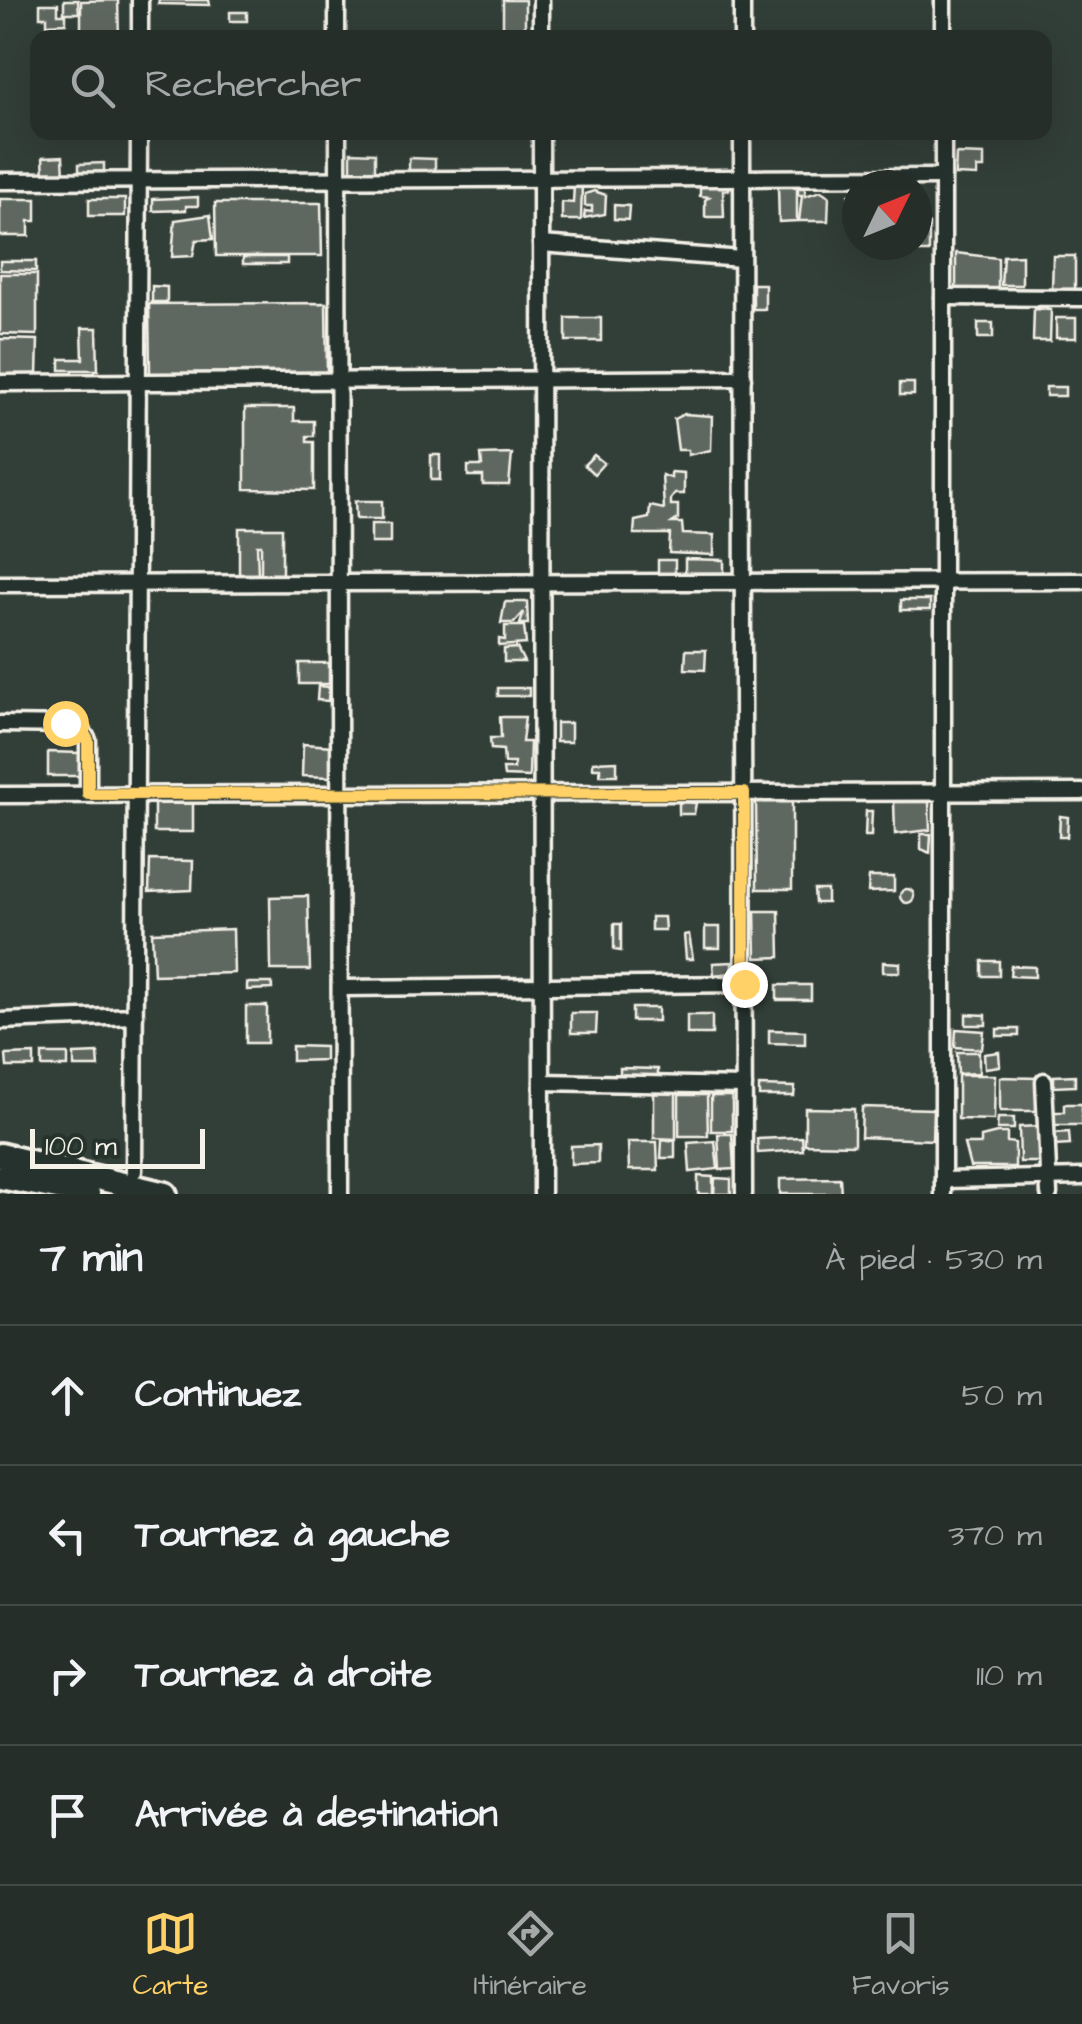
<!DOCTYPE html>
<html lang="fr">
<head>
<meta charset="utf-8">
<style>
	body { margin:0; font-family:"Architects Daughter",sans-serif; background:#2e3632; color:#f1f3f6 }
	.compass { position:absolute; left:842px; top:170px; width:90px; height:90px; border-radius:50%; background:#262e2a; box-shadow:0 10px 40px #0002; rotate:47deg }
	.scale { position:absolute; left:30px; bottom:25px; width:175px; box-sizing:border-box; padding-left:10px; border:5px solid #f4f1e8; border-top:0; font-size:28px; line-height:35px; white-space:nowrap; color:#f4f1e8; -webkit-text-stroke:8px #26332d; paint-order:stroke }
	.stop { position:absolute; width:30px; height:30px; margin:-22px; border:8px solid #ffd166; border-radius:50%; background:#fff }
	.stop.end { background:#ffd166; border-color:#fff; box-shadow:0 2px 10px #0008 }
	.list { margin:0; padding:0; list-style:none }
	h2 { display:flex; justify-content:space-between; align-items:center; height:130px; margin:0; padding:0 40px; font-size:42px }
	h2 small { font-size:32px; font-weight:400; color:#a4a8a8 }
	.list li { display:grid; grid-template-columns:65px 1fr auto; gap:30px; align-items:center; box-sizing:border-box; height:140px; padding:0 40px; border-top:2px solid #424a47 }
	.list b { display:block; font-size:38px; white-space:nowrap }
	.list em { font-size:32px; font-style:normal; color:#a4a8a8 }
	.icon { flex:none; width:55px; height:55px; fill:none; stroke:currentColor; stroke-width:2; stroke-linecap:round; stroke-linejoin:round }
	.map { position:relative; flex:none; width:1082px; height:1194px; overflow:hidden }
	.search { position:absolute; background:#262e2a; box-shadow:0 10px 40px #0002; left:30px; right:30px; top:30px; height:110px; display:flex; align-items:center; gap:25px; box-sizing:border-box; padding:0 35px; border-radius:20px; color:#a4a8a8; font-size:38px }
	.sheet { height:690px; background:#262e2a }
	nav { display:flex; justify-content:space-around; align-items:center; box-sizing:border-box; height:140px; border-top:2px solid #424a47; background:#262e2a; font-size:28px; color:#a4a8a8 }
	nav a { display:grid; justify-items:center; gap:5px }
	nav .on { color:#ffd166 }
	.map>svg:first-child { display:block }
</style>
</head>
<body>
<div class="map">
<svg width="1082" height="1194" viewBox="0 0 1082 1194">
	<rect width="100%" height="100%" fill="#323e38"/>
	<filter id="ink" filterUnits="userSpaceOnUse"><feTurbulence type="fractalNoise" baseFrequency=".01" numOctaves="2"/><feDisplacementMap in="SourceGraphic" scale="20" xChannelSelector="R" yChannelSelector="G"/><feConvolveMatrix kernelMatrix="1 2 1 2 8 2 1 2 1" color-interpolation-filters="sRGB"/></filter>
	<g filter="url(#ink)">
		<g fill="#5f6861" stroke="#f4f1e8" stroke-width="2.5">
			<path d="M64 0H78L79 13H64Z"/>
			<path d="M118 0 119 38H81V1Z"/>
			<path d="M159 0H209L210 5 158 4Z"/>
			<rect x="503" y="0" width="22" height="38"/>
			<path d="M40 4H58V14H66V23L47 24V17H40Z"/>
			<rect x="230" y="12" width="17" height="9"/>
			<path d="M351 152 375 153V171L351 170Z"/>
			<path d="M956 154 984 155V168H977V176L955 175Z"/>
			<path d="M63 156 64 176 44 177 43 157Z"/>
			<path d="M409 158 435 159V171H409Z"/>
			<path d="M104 163V177L79 178V164Z"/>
			<path d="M700 183H729V190H723L724 217H705V200L709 197 700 196Z"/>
			<path d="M574 185H582L581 220H562V202L573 203Z"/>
			<path d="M778 187H797V221L779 222Z"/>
			<path d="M798 188H805V196L821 191 829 196 828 221H799L802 195H798Z"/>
			<path d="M594 191 606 195 605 214 584 218 585 211 592 212V206H585V194Z"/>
			<rect x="849" y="195" width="8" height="24"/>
			<path d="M198 197V206H186V210L153 211V199Z"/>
			<path d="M0 199H36V221H29V236H0Z"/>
			<rect x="89" y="199" width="36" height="17"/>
			<path d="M215 203H321L322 256H216Z"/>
			<path d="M614 205 629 206 628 220 614 219Z"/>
			<path d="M210 215 213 239 196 240 193 256 172 257 175 220Z"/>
			<rect x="919" y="224" width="10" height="28"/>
			<path d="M956 253 998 258V292L956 291Z"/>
			<path d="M1022 255V285H1001L1003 256Z"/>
			<path d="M1053 256H1075V290H1052Z"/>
			<rect x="243" y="257" width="44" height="7"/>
			<path d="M0 261H36V271L0 270Z"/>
			<path d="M0 274H37V335L0 334Z"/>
			<rect x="753" y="284" width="12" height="25"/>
			<path d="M152 286 167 287V302H152Z"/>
			<path d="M326 303 327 373 150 374 149 304Z"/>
			<path d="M1034 309 1051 310 1050 341H1033Z"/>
			<rect x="566" y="318" width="35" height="23"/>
			<rect x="1056" y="318" width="20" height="20"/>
			<rect x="978" y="323" width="15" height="15"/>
			<path d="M82 328H97L98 370H60V359H83Z"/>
			<path d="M0 339 38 340 37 376 0 375Z"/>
			<rect x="900" y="383" width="14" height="12"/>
			<rect x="1046" y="387" width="19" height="9"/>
			<path d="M245 408H294V421H314V436H307V442H314V490L245 489Z"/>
			<path d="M684 414 712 416 711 450 688 455V450H678L674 419Z"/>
			<path d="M512 454 509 485H483V476H468V466H482L481 455Z"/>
			<rect x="431" y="455" width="9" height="25"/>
			<path d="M594 455 604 463 594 474 584 465Z"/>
			<path d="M671 472 684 473V494H675L671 499V505H678V519L672 523H682L683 534 714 535V555L669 553 670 534H634L635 521 649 518 650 506 664 509 662 475 671 478Z"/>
			<path d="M355 501H382V519H356Z"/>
			<rect x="371" y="524" width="19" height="19"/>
			<path d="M239 528H282V574H261V545H257L258 574H239Z"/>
			<path d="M685 559 724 560V573H685Z"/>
			<path d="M658 560H675V574L658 573Z"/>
			<rect x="901" y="600" width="29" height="10"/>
			<path d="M505 602H527L528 624H520L524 612 514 623H501Z"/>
			<path d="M505 626H524L526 644 499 646V639L505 640Z"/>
			<path d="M517 648 524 662H504V649Z"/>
			<path d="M686 650H706L705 670 685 669Z"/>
			<rect x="299" y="663" width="30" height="21"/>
			<path d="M318 686 329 687 328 701 317 700Z"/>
			<rect x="498" y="688" width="31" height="8"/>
			<path d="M500 717H525L522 742H530L529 777 504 776 503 769H514V763H504L503 750 491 749 490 738H501Z"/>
			<rect x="556" y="723" width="15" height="19"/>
			<path d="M303 744 333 746 331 777 302 776Z"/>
			<path d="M48 752 80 753 79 776H48Z"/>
			<path d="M617 761V775H600V768H593V762Z"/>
			<rect x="154" y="800" width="39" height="32"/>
			<path d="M679 802 696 803 694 814H679Z"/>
			<path d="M756 802H792V889H757Z"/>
			<path d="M894 802H929L930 830 895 834Z"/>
			<path d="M866 811H872L871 836H865Z"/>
			<path d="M1060 816 1068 817 1067 837H1059Z"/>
			<path d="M921 834H931L930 853 921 849Z"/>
			<path d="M150 860 193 861 192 890 149 892Z"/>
			<path d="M869 877H894V891L868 892Z"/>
			<circle cx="907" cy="896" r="7"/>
			<path d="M814 890H827V903H815Z"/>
			<path d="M308 896 310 970H271L270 897Z"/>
			<path d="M755 911H779L780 957 756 958Z"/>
			<path d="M651 917H664L665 930H651Z"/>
			<path d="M614 924H621V951L614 950Z"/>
			<rect x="705" y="927" width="15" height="21"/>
			<path d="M233 929 234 973 154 975 152 932Z"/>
			<path d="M689 934 693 959H686L684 935Z"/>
			<rect x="982" y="961" width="17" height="15"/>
			<path d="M732 962V973L714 975 713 963Z"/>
			<path d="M883 962 900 963V972H883Z"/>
			<path d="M1011 966 1035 967V977L1010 976Z"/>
			<path d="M247 983H272V989L247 990Z"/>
			<rect x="777" y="985" width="34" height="15"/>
			<rect x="246" y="1006" width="21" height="37"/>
			<rect x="632" y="1008" width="26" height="13"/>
			<path d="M571 1013H597L596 1033H571Z"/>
			<path d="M966 1014 986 1015V1025H966Z"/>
			<rect x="687" y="1015" width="25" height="19"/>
			<path d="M956 1029 984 1031 982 1049 955 1047Z"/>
			<rect x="997" y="1029" width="22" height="7"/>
			<path d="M769 1030 805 1031V1044L769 1043Z"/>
			<path d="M292 1046 325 1047V1060L292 1061Z"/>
			<path d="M957 1052H979V1073L958 1074Z"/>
			<path d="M999 1052 1000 1066 985 1068 984 1054Z"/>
			<path d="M98 1053 99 1067H74V1054Z"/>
			<path d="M34 1054V1067H7L6 1055Z"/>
			<rect x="42" y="1054" width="26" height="13"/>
			<path d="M620 1068 658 1069V1080L620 1079Z"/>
			<path d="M958 1075H995L994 1120 958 1119Z"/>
			<path d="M1075 1075V1086L1054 1087V1076Z"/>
			<path d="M1000 1077 1038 1078 1037 1111H1000Z"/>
			<path d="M759 1086 795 1087 794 1096H759Z"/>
			<path d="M654 1093H676V1139L654 1138Z"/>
			<path d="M679 1095H707L708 1136H679Z"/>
			<rect x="711" y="1096" width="21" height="35"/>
			<path d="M1064 1104H1082V1125H1054V1112H1064Z"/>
			<path d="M862 1107 933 1109 932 1140 861 1137Z"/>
			<path d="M805 1108 854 1109V1145L805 1144Z"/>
			<path d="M998 1118H1014V1129H997Z"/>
			<path d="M1039 1126V1162H1020L1019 1127Z"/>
			<path d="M1069 1132 1070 1145 1054 1146V1133Z"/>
			<path d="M997 1133H1007V1142L1015 1143V1167H970L964 1144H981V1137Z"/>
			<path d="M718 1134H732L734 1169 720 1170Z"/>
			<path d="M802 1137 803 1150 758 1153 757 1139Z"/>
			<path d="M662 1140 675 1141V1158H661Z"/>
			<path d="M715 1141 718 1169 690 1172 688 1143Z"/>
			<path d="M628 1142H657L658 1170H629Z"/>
			<path d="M598 1145V1163L571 1164V1146Z"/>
			<path d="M698 1176 713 1177V1194H698Z"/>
			<path d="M715 1178 731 1179V1194H714Z"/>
			<path d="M840 1178 841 1194H780V1179Z"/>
		</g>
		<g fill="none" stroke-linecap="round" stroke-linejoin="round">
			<g stroke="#f4f1e8" stroke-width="21">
				<g id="minor">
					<path d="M337 0V38"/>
					<path d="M541 0V38"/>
					<path d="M742 0V38"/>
					<path d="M140 38V0"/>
					<path d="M943 38V0"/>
					<path d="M338 132 340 1194"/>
					<path d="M541 132 542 1194"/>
					<path d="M742 132 744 1194"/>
					<path d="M0 181 943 177"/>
					<path d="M541 244 742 259"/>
					<path d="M943 297 1082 298"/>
					<path d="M0 383 743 378"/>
					<path d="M0 584 1082 581"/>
					<path d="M0 724 79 725 88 740V794"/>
					<path d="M0 795 1082 792"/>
					<path d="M340 988 744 984"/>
					<path d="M0 1021 135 1016"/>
					<path d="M1044 1081 1049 1194"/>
					<path d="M542 1082 744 1086"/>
					<path d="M134 1171 139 132"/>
					<path d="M943 1180 1082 1177"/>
					<path d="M943 1194V132"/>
				</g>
			</g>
			<g stroke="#f4f1e8" stroke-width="30">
				<g id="trunk">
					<path d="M0 1155 165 1194"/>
					<path d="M0 1177 88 1194"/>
				</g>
			</g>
			<use href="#minor" stroke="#26332d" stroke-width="14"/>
			<use href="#trunk" stroke="#26332d" stroke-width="22"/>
		</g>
	</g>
	<g fill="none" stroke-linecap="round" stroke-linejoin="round" filter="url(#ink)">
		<path stroke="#ffd166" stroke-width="12" d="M65 723 79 725 88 740V794L744 793V984"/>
	</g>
</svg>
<svg class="compass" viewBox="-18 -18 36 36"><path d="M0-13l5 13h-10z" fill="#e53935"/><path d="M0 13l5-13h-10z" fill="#a4a8a8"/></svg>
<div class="scale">100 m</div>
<div class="stop" style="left:65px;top:723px"></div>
<div class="stop end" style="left:744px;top:984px"></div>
<div class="search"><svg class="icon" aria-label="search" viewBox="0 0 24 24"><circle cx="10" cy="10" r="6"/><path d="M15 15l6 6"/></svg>Rechercher</div>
</div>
<section class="sheet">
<h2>7 min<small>À pied · 530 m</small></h2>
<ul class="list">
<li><svg class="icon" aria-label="ahead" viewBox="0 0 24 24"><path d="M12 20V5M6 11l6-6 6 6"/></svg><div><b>Continuez</b></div><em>50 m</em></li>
<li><svg class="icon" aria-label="left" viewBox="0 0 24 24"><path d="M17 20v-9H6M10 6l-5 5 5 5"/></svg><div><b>Tournez à gauche</b></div><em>370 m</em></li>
<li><svg class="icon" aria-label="right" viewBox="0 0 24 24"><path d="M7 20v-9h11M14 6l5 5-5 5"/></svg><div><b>Tournez à droite</b></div><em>110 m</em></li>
<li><svg class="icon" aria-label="arrive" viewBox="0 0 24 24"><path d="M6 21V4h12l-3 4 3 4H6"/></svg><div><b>Arrivée à destination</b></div></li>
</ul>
</section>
<nav>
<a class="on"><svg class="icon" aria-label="map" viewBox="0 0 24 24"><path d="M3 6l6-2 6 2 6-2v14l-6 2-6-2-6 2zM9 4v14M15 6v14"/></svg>Carte</a>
<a><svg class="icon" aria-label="directions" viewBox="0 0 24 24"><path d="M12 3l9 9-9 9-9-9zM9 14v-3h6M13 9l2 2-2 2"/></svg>Itinéraire</a>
<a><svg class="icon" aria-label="saved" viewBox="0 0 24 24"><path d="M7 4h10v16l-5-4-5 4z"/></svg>Favoris</a>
</nav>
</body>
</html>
